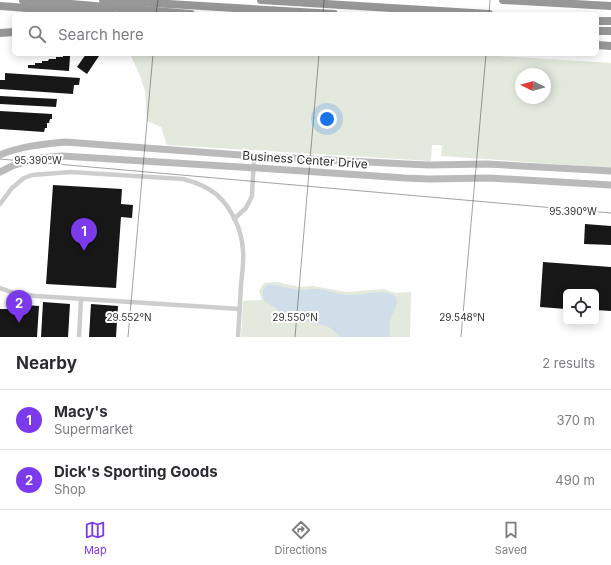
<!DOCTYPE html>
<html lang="en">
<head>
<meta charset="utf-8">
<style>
	body { margin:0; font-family:Inter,sans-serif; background:#f2f2f3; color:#2b2b33 }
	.controls { position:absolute; right:12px; bottom:12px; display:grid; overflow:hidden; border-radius:6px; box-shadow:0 2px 10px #0003 }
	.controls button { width:36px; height:36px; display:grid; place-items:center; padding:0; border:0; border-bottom:1px solid #e1e1e2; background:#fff; color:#2b2b33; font:20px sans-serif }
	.compass { position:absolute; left:515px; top:68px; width:36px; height:36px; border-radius:50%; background:#fff; box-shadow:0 2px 10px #0003; rotate:275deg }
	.you { position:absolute; left:327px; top:119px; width:14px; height:14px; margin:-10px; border:3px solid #fff; border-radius:50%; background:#1a73e8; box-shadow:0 0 0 6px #1a73e833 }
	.badge { display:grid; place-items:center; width:26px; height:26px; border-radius:50%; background:#7c3aed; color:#fff; font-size:13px; font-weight:700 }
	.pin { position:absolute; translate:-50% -33px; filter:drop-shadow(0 1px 2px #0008) }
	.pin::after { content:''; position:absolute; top:21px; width:14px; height:12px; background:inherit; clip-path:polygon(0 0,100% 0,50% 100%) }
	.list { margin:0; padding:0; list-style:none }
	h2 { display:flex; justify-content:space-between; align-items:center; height:52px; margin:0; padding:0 16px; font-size:17px }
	h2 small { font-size:13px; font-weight:400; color:#7c7c81 }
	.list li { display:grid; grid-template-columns:26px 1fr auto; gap:12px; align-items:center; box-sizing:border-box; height:60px; padding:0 16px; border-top:1px solid #e1e1e2 }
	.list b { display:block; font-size:15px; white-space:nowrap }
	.list p { margin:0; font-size:13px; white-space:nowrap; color:#7c7c81 }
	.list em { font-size:13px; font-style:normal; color:#7c7c81 }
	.icon { flex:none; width:22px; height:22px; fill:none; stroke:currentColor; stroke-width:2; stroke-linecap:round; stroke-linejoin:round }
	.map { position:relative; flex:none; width:611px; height:337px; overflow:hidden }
	.search { position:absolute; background:#fff; box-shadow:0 2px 10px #0003; left:12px; right:12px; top:12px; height:44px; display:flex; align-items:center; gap:10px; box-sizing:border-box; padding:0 14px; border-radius:6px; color:#7c7c81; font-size:15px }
	.sheet { height:172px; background:#fff }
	nav { display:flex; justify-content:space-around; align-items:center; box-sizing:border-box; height:56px; border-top:1px solid #e1e1e2; background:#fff; font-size:11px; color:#7c7c81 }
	nav a { display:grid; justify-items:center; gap:2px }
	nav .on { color:#7c3aed }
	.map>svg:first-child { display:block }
</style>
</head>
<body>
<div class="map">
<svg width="611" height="337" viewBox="0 0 611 337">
	<rect width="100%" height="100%" fill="#fff"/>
	<g fill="#e3e9dd" fill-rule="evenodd">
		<path d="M130 54H466L611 63V168L441 156 442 145H432L431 161 167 145 161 127 147 121 145 91 140 76ZM521 74H545V98H521Z"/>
		<path d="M277 282 300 287 312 286 347 292 384 289 395 293 411 292 410 337H241L243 301 262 300 259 291 264 283Z"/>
	</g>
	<path fill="#cfdee9" d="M268 285C279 284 288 289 298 290 304 291 311 288 317 289 329 290 340 296 353 295 364 295 385 288 395 296 401 302 391 315 390 322 389 327 390 332 390 337H340C330 321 310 325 295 318 285 314 274 308 265 301 262 295 261 289 268 285Z"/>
	<g fill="#171717">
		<path d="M86 54H95L99 56 87 74 77 67Z"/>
		<path d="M63 55 70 56 69 71 28 68V65H35V63H42V61H48L49 59H56V57H63Z"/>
		<path d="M5 73 80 78 79 85H74L73 94 0 89V80H5Z"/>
		<path d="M0 96 57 99 56 107 0 104Z"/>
		<path d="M0 111 52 114V119H50L49 123H47V128H45L44 132 0 129Z"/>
		<path d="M53 185 122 189 121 204 133 205 132 218 121 217 116 288 46 284Z"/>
		<path d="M585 224 611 226V245L584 244Z"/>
		<path d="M543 262 611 267V311L596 310V292H566V309L540 307Z"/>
		<path d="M43 302 70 304 68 337H41Z"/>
		<path d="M10 304 39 306 37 337H0V309H10Z"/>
		<path d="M91 304 118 306 116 337H89Z"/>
	</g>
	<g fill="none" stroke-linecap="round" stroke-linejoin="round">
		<g stroke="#cdcdcd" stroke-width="4.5">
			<path d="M0 204 12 188 24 178 32 175 71 172 183 179C195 182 206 186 216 194 232 208 242 230 243 251 244 262 242 274 241 285 240 302 239 320 238 337"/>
			<path d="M234 219 246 208 252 196 254 156"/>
			<path d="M0 288 17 294 36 296 240 309"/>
			<path d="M79 337 81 299"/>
		</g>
		<g stroke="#bababa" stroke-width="7">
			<path d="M0 155C20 146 44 144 65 142L254 156 406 164 430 165 487 164 611 171"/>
			<path d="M0 172 12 166 39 158 62 156 273 169 405 178 429 179 489 178 611 185"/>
		</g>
		<g stroke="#979797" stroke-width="8">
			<path d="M23 0 191 14"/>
			<path d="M103 0 334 14"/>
			<path d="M261 0 489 14"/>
			<path d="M503 0 611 6"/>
			<path d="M0 6 111 14"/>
			<path d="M597 21H611"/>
			<path d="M597 31H611"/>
			<path d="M0 33 14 32"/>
			<path d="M597 45 611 46"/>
		</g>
	</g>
	<path fill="none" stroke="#303030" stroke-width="1" stroke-opacity="0.45" d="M156 14 158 0M323 14 324 0M489 14 490 0M0 159 611 213M128 337 153 54M295 337 319 54M461 337 486 54"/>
	<g text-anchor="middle" stroke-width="4" stroke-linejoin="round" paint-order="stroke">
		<g font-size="12" fill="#303030" stroke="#fff">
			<text transform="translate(305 160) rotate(4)" y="4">Business Center Drive</text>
		</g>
	</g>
	<g font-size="10" text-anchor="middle" fill="#303030" stroke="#fff" stroke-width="4" stroke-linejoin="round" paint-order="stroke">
		<text x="38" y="164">95.390°W</text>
		<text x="573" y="215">95.390°W</text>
		<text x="129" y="321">29.552°N</text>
		<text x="295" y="321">29.550°N</text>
		<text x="462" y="321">29.548°N</text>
	</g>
</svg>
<div class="controls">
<button><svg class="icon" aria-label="locate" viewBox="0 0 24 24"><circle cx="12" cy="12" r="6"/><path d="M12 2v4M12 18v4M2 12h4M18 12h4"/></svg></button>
</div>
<svg class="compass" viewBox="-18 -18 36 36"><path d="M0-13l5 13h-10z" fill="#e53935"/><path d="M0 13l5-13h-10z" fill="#7c7c81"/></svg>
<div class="you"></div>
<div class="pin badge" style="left:84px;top:251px">1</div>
<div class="pin badge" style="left:19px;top:323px">2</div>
<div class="search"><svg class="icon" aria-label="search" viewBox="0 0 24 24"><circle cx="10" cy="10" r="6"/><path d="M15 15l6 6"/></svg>Search here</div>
</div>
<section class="sheet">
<h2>Nearby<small>2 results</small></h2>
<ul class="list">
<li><span class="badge">1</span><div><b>Macy's</b><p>Supermarket</p></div><em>370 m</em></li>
<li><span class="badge">2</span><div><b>Dick's Sporting Goods</b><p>Shop</p></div><em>490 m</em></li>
</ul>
</section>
<nav>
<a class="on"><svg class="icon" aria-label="map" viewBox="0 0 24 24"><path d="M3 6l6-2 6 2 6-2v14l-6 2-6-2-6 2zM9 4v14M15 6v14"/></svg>Map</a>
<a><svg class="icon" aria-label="directions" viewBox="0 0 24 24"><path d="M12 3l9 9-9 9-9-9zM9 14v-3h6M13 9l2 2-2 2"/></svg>Directions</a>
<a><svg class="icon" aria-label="saved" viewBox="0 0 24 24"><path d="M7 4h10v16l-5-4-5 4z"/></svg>Saved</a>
</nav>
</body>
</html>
